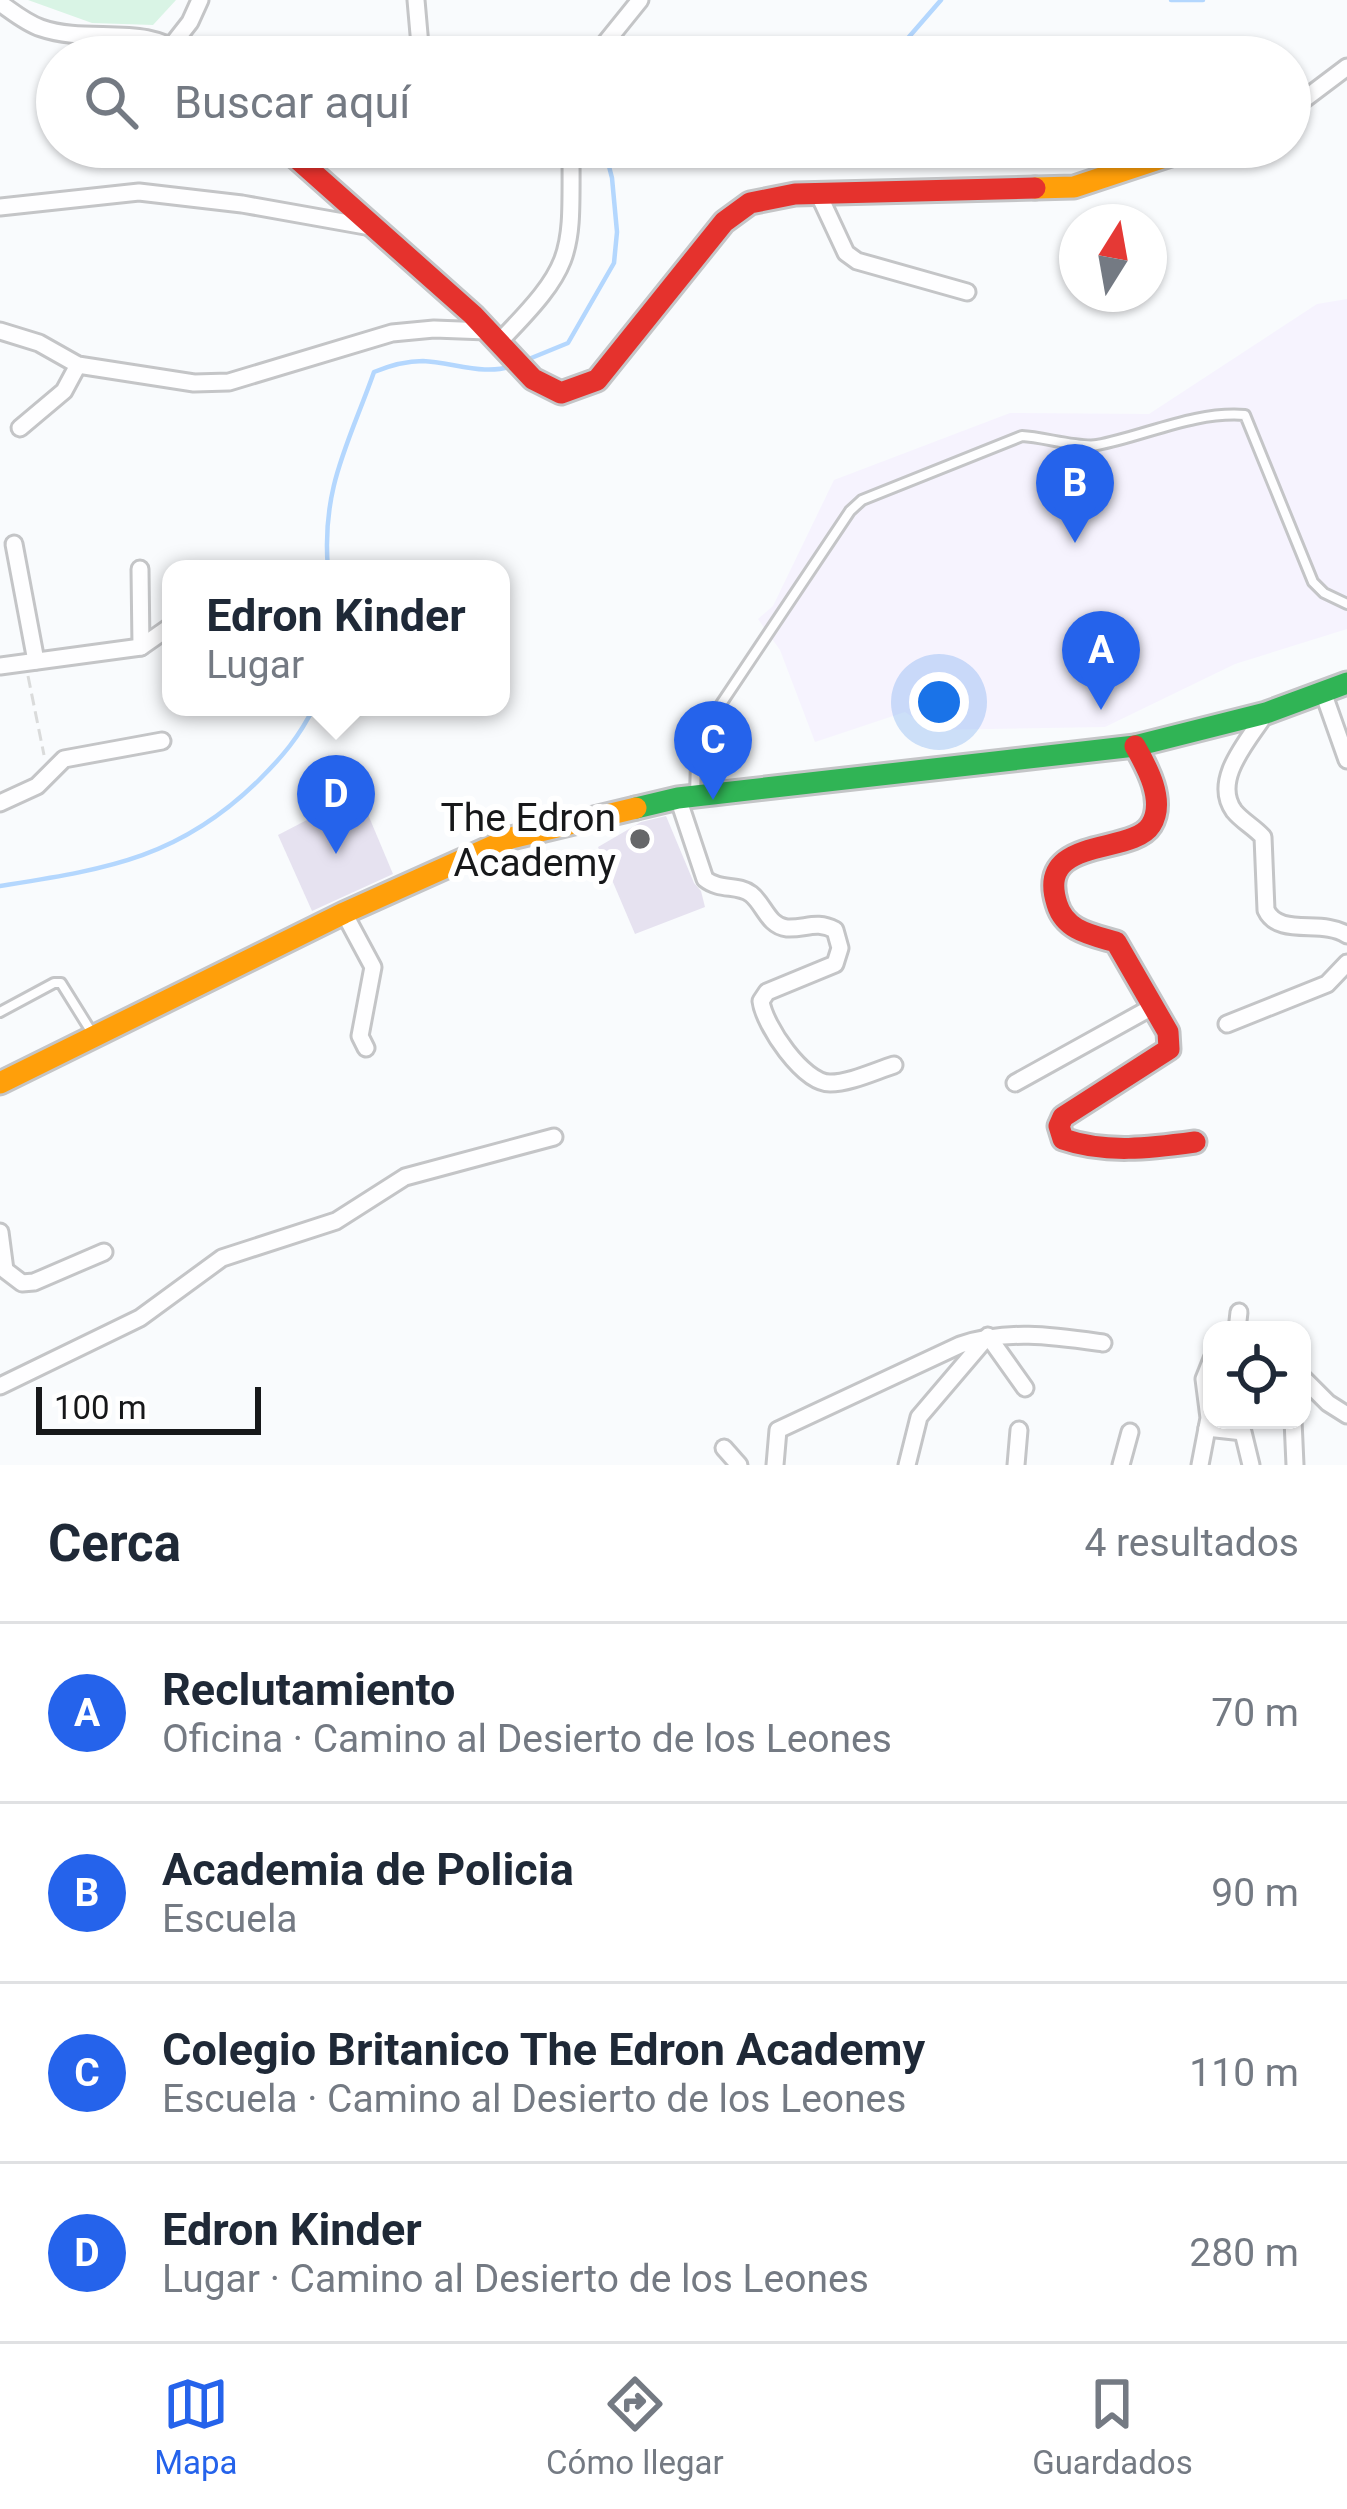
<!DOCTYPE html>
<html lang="es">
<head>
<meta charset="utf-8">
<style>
	body { margin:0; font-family:Roboto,sans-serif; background:#f6f6f7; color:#1f2937 }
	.controls { position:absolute; right:36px; bottom:36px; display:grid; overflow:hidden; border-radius:24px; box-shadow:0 3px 9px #0004 }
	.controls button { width:108px; height:108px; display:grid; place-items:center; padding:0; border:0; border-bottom:3px solid #e0e1e3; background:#fff; color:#1f2937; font:60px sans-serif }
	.compass { position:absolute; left:1059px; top:204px; width:108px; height:108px; border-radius:50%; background:#fff; box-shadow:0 3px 9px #0004; rotate:11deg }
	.scale { position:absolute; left:36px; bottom:30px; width:225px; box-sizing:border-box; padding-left:12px; border:6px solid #17181a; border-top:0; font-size:33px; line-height:42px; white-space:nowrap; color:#17181a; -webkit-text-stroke:9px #fff; paint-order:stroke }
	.you { position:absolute; left:939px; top:702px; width:42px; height:42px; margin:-30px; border:9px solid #fff; border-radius:50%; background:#1a73e8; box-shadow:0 0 0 18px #1a73e833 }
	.badge { display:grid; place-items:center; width:78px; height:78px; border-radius:50%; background:#2563eb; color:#fff; font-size:39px; font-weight:700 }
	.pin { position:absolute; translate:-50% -99px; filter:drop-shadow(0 3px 6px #0008) }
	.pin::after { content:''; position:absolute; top:63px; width:42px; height:36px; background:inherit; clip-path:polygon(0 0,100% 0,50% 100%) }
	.popup { position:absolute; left:162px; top:560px; width:348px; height:156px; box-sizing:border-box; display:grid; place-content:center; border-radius:24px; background:#fff; filter:drop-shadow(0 3px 9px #0005); font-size:39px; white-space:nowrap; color:#747a83 }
	.popup b { font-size:45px; color:#1f2937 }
	.popup::after { content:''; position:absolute; left:50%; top:100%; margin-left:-24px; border:24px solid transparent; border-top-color:#fff }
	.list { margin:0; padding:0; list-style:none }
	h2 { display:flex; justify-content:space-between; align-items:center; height:156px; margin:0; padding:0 48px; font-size:51px }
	h2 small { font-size:39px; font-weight:400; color:#747a83 }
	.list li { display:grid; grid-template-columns:78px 1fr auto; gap:36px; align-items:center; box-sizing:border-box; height:180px; padding:0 48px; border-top:3px solid #e0e1e3 }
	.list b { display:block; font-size:45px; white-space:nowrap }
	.list p { margin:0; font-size:39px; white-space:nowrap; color:#747a83 }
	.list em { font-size:39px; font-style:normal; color:#747a83 }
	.icon { flex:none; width:66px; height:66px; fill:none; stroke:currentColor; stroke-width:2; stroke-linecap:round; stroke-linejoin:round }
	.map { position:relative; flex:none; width:1347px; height:1465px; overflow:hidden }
	.search { position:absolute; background:#fff; box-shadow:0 3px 9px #0004; left:36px; right:36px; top:36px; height:132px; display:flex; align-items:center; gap:30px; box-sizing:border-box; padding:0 42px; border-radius:66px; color:#747a83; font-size:45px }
	.sheet { height:876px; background:#fff }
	nav { display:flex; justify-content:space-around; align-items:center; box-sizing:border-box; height:168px; border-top:3px solid #e0e1e3; background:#fff; font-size:33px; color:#747a83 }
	nav a { display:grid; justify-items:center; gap:6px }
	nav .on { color:#2563eb }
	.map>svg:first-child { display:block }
</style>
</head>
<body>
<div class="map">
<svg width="1347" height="1465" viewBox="0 0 1347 1465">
	<rect width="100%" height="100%" fill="#f9fbfd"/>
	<path fill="#f6f3fe" d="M1347 299V629L1235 664 1105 727 931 730 905 712 815 742 780 650 758 619 773 606 834 480 1010 413 1149 414 1317 304Z"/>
	<path fill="#d9f4e5" d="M28 0H176L153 25 92 23Z"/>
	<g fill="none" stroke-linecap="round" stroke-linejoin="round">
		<g stroke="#b4d7fe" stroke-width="4.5">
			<path d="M1171 0H1203"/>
			<path d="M883 57 895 53 941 0"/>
			<path d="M524 361 568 343 614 263 617 232 612 178 604 147"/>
			<path d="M328 569C321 488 349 443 374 372 391 365 405 361 423 361 452 362 487 377 513 365"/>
			<path d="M0 886C106 869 179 859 259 780 283 756 299 737 314 707"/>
		</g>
	</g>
	<g fill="#e6e2f0">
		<path d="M359 793 393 874 312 911 278 835Z"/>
		<path d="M666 816 694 883 701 891 705 907 635 934 598 847 641 822Z"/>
	</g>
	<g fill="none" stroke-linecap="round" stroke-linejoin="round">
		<g stroke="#c4c5c7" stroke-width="14">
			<g id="lane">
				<path d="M695 795 696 762 707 725 850 511 862 500 1022 436C1043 437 1079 448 1097 445 1145 436 1194 411 1245 415L1313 582 1324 593 1347 604"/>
				<path d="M0 1012 54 983H61L94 1036"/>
			</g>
		</g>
		<g stroke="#c4c5c7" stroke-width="21">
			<g id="street">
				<path d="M416 0 421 57"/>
				<path d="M0 3C13 12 26 23 41 28 90 45 144 22 188 57"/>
				<path d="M172 45 190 22 200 0"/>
				<path d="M594 57 640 0"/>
				<path d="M1290 110 1347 67"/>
				<path d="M818 193 846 253 857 261 967 292"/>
				<path d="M0 207 139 192 242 204 371 227"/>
				<path d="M0 331 39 343 78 365 194 383 229 382 392 333 434 329 487 331"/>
				<path d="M500 341C577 262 571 255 571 147"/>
				<path d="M20 428 64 391 78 365"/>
				<path d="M14 544 36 661"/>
				<path d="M140 569 141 647"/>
				<path d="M0 666 141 647 171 626"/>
				<path d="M1323 692 1347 760"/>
				<path d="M1266 713C1250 739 1211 779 1234 811 1242 821 1254 827 1263 837L1266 910C1279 938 1323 918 1347 935"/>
				<path d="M678 798 705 879C720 891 738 884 751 894 764 904 768 926 787 928 806 929 816 920 835 930L840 948 835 964 767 992 761 1001C764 1025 803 1083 830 1083 850 1083 875 1071 894 1065"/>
				<path d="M0 803 37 786 64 759 162 741"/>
				<path d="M344 913 373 967 360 1036 366 1048"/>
				<path d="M1227 1024 1327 984 1347 963"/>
				<path d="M1015 1083 1154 1006"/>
				<path d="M0 1232 5 1270 22 1283 34 1282 104 1252"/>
				<path d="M1237 1330 1239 1312"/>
				<path d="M1302 1377 1328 1403 1347 1415"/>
				<path d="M0 1386 140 1318 222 1258 336 1221 405 1177 554 1137"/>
				<path d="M1293 1420 1295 1465"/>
				<path d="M1207 1428 1243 1432 1251 1465"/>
				<path d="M724 1448 739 1465"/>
				<path d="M775 1465 778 1430 960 1345C1008 1329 1053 1336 1103 1343"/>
				<path d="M907 1465 919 1417 988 1336 1025 1388"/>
				<path d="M1016 1465 1019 1430"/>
				<path d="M1121 1465 1130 1432"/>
				<path d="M1200 1465 1209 1418 1204 1379 1212 1359"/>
			</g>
		</g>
		<g stroke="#c4c5c7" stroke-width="27">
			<path id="fast" d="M636 808 678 798 1135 746 1266 713 1347 683"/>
		</g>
		<g stroke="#c4c5c7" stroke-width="27">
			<g id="slow">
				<path d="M1035 188 1074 187 1195 147"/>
				<path d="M0 1083 344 913 511 838 636 808"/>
			</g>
		</g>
		<g stroke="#c4c5c7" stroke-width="27">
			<g id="jam">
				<path d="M284 147 473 315 533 379 561 393 597 380 724 222 750 203 795 194 1035 188"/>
				<path d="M1135 746C1147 767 1166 801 1151 825 1132 856 1035 835 1057 904 1065 931 1092 935 1116 942L1168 1032 1169 1049 1063 1117 1059 1126 1063 1139C1106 1154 1151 1148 1195 1142"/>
			</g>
		</g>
		<path stroke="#dadbdb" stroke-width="3" stroke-dasharray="12 6" stroke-linecap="butt" d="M28 676 44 755"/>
		<use href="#lane" stroke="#fefeff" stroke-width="8"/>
		<use href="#street" stroke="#fefeff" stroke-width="15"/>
		<use href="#fast" stroke="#30b455" stroke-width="21"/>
		<use href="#slow" stroke="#ff9f0a" stroke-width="21"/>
		<use href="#jam" stroke="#e5322d" stroke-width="21"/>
	</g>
	<circle fill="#666769" stroke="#fff" stroke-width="4.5" cx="640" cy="839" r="12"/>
	<g text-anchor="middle" stroke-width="12" stroke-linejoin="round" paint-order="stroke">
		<g font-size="39" fill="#17181a" stroke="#fff" text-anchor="end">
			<text x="616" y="831">The Edron<tspan x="616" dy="45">Academy</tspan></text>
		</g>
	</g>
</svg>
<div class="controls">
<button><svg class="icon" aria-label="locate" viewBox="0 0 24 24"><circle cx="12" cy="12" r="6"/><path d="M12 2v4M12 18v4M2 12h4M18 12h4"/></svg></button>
</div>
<svg class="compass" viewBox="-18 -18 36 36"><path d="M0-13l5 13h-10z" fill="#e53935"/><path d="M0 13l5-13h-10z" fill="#747a83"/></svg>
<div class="scale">100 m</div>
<div class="you"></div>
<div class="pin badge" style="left:1101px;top:710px">A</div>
<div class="pin badge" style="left:1075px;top:543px">B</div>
<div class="pin badge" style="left:713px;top:800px">C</div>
<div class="pin badge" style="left:336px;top:854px">D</div>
<div class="popup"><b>Edron Kinder</b>Lugar</div>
<div class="search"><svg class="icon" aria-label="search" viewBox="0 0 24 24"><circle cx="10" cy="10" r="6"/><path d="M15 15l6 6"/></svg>Buscar aquí</div>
</div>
<section class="sheet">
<h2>Cerca<small>4 resultados</small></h2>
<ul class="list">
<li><span class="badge">A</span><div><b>Reclutamiento</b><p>Oficina · Camino al Desierto de los Leones</p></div><em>70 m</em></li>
<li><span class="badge">B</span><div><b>Academia de Policia</b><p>Escuela</p></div><em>90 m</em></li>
<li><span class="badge">C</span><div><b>Colegio Britanico The Edron Academy</b><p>Escuela · Camino al Desierto de los Leones</p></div><em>110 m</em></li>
<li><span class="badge">D</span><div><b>Edron Kinder</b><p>Lugar · Camino al Desierto de los Leones</p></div><em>280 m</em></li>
</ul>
</section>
<nav>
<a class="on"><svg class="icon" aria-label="map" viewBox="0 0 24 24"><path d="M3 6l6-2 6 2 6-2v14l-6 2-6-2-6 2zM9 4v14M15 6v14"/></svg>Mapa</a>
<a><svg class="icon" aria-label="directions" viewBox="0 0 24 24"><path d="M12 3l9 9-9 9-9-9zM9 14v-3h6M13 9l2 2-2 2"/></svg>Cómo llegar</a>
<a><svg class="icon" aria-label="saved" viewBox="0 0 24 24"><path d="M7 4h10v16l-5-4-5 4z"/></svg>Guardados</a>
</nav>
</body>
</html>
